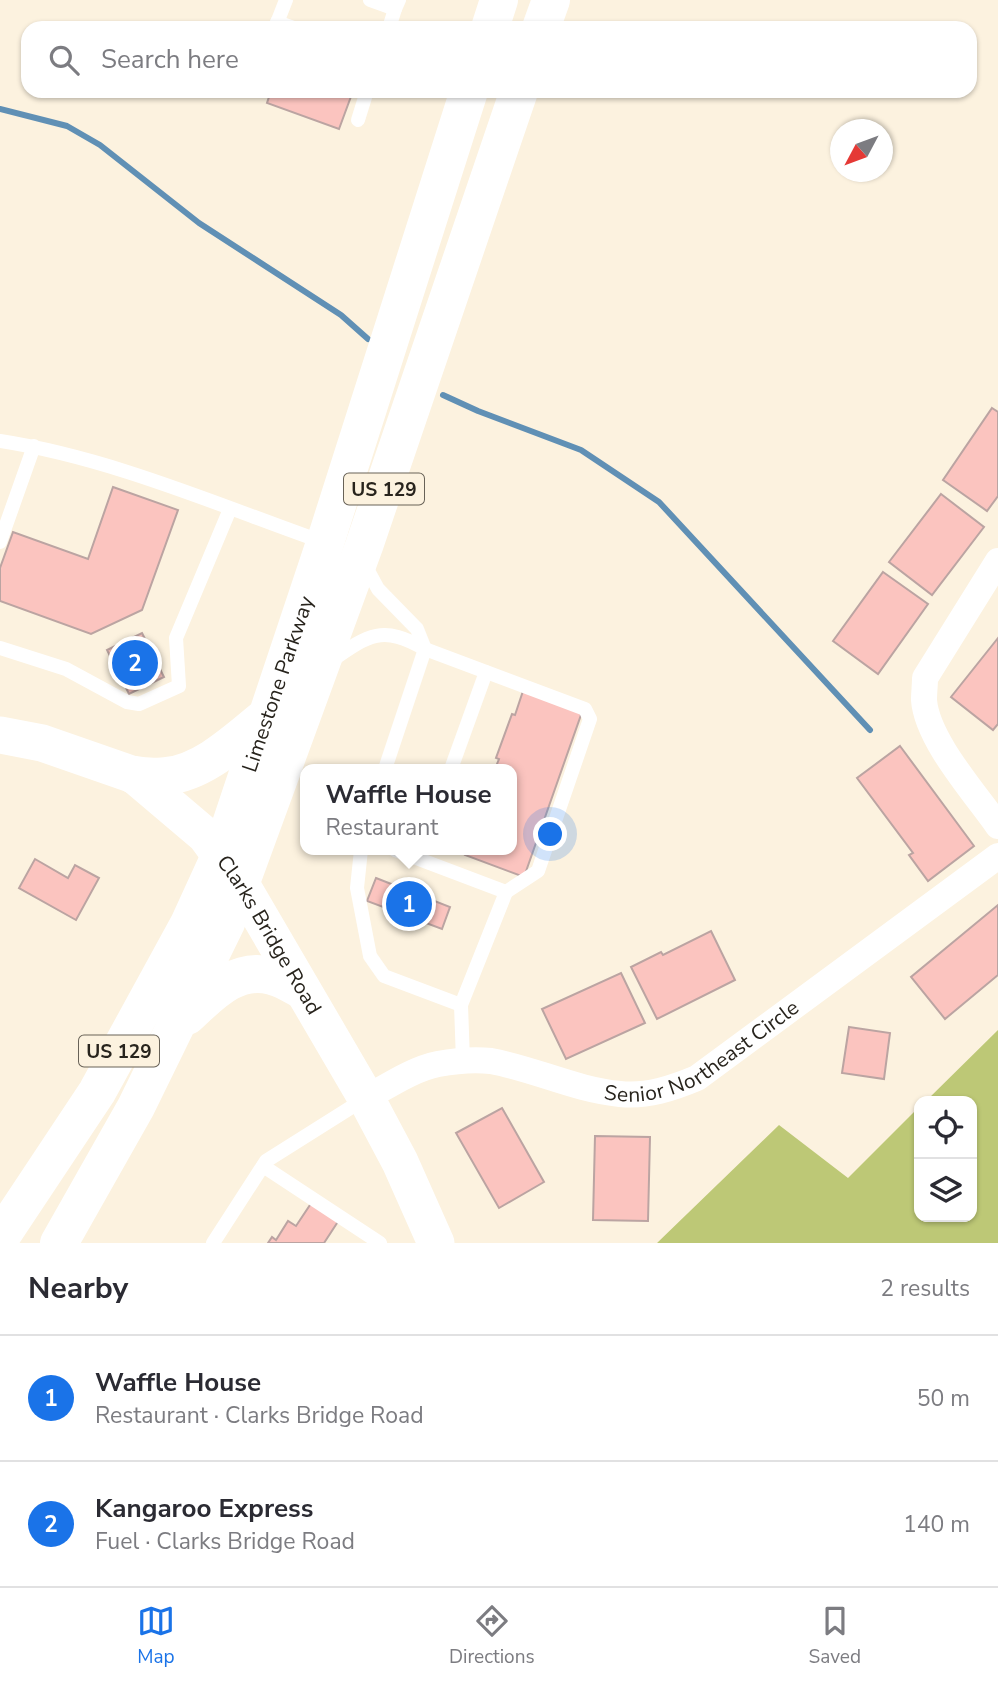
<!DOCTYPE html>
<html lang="en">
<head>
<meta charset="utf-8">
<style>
	body { margin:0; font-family:"Nunito Sans",sans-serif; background:#f2f2f3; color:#2b2b33 }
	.controls { position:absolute; right:21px; bottom:21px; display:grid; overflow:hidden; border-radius:14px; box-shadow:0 2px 5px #0004 }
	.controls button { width:63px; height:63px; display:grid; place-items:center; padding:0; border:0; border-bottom:2px solid #e1e1e2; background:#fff; color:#2b2b33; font:35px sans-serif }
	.compass { position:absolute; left:830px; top:119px; width:63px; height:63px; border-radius:50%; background:#fff; box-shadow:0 2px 5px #0004; rotate:229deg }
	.you { position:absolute; left:551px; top:835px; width:24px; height:24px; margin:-18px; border:5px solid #fff; border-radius:50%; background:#1a73e8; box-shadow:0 0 0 10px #1a73e833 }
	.badge { display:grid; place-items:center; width:46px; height:46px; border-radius:50%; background:#1a73e8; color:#fff; font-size:23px; font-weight:700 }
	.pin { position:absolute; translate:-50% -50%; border:4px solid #fff; box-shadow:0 2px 7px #0006 }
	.popup { position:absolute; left:300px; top:764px; width:217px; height:91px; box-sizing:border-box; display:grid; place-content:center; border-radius:14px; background:#fff; filter:drop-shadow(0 2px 5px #0005); font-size:23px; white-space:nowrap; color:#7c7c81 }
	.popup b { font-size:26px; color:#2b2b33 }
	.popup::after { content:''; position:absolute; left:50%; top:100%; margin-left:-14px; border:14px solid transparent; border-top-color:#fff }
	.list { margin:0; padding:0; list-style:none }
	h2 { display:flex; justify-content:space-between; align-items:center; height:91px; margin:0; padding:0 28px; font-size:30px }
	h2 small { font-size:23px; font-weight:400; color:#7c7c81 }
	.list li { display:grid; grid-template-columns:46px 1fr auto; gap:21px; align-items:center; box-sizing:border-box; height:126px; padding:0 28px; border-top:2px solid #e1e1e2 }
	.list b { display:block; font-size:26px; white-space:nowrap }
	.list p { margin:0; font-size:23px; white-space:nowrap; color:#7c7c81 }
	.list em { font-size:23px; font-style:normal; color:#7c7c81 }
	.icon { flex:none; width:38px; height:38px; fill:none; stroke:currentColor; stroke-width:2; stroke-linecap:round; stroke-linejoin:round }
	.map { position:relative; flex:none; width:998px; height:1243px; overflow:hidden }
	.search { position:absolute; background:#fff; box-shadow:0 2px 5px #0004; left:21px; right:21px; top:21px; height:77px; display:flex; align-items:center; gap:18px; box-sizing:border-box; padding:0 24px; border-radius:21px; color:#7c7c81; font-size:26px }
	.sheet { height:343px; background:#fff }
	nav { display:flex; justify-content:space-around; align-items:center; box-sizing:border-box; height:98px; border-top:2px solid #e1e1e2; background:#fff; font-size:19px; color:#7c7c81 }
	nav a { display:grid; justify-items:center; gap:4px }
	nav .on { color:#1a73e8 }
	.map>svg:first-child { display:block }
</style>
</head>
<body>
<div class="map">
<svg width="998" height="1243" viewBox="0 0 998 1243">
	<rect width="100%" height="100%" fill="#fcf2df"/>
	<path fill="#bdc876" d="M998 1030V1243H657L779 1125 848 1178 919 1107V1217H972V1101H926Z"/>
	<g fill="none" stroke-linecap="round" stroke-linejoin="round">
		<g stroke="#6090b5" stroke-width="6">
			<path d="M0 109 67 126 100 145 199 223 341 315 368 339"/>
			<path d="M443 395 478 411 581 450 659 502 870 730"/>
		</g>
	</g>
	<g fill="#fbc4bf" stroke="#bba4a2" stroke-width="2">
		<path d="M271 91H353L339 129 267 103Z"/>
		<path d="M992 408 998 412V496L987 511 943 480Z"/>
		<path d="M113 487 178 510 142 610 91 634 0 601V568L13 532 88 559Z"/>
		<path d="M941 494 984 527 932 595 889 562Z"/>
		<path d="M883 572 928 604 878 674 833 641Z"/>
		<path d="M142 633 164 677 129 694 107 650Z"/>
		<path d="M998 638V724L993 730 951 697Z"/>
		<path d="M523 691 582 712 524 877 465 855 467 850H512V769H495L499 759 496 758 512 714 515 715Z"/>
		<path d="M900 746 974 846 928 881 909 855 913 853 857 778Z"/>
		<path d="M35 859 68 878 75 865 99 878 76 920 19 888Z"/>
		<path d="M376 878 450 907 442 929 367 901Z"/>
		<path d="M998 905V975L945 1019 911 977Z"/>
		<path d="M711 931 735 980 657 1019 631 967 661 952 663 955Z"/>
		<path d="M621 973 645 1023 566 1059 542 1009Z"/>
		<path d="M849 1027 890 1033 884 1079 842 1073Z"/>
		<path d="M502 1108 544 1182 499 1208 456 1133Z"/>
		<path d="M595 1136 650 1137 648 1221 593 1220Z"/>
		<path d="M312 1202 339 1220 324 1243H268L272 1237 276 1240 288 1221 296 1226Z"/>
	</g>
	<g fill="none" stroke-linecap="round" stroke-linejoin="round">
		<g stroke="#fff" stroke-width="14">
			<path d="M370 0 395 9 399 0"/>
			<path d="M277 22 294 28"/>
			<path d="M275 28 286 0"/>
			<path d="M389 28 395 9"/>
			<path d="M358 120 367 91"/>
			<path d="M0 441C111 458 218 505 323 542"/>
			<path d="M0 542 34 446"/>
			<path d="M364 563 378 589 417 629 425 649 385 769"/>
			<path d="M0 648 66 669 127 702 139 704 179 686 176 638 230 509"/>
			<path d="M331 661C369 634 383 625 425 649L585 709 590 719 538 871 506 892"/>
			<path d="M451 769 486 672"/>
			<path d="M361 850 357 888 370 956 384 976 461 1005"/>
			<path d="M395 850 506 892 461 1005 463 1061"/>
			<path d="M263 1166 380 1243"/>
			<path d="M213 1243 266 1161 366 1098"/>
		</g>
		<g stroke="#fff" stroke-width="26">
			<path d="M998 561 925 678C925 685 924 693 924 700 927 740 975 793 998 826"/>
			<path id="s1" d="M366 1098C388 1086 413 1069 438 1064 454 1061 474 1059 491 1061 535 1069 576 1090 620 1094 647 1097 673 1088 697 1078L998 856"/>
		</g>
		<path stroke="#fff" stroke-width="37" id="s2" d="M0 735 42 743 134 775 206 836 241 884 366 1098 400 1162 436 1243"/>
		<g stroke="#fff" stroke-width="38">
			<path d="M490 28 499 0"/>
			<path d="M541 28 551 0"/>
			<path d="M134 775C144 776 156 778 167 776 205 772 238 739 267 716"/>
			<path d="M187 1016C211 994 236 966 272 976 282 978 293 985 302 990"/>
			<path id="s3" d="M0 1238 97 1092 189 924 221 854 325 543 469 91"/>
			<path d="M59 1243 136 1107 226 923 364 546 519 91"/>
		</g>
	</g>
	<g text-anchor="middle" stroke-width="7" stroke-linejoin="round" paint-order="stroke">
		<g fill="#fcf2df" stroke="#686257" stroke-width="2">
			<rect x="344" y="473.5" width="80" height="31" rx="5"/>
			<rect x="79" y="1035.5" width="80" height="31" rx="5"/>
		</g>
		<g font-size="19" font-weight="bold" fill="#28241d">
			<text x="384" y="496">US 129</text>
			<text x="119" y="1058">US 129</text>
		</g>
		<g font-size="21" fill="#28241d" stroke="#fcf2df">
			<text dy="7" stroke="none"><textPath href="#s3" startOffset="623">Limestone Parkway</textPath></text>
			<text dy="7" stroke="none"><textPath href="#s2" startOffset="352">Clarks Bridge Road</textPath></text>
			<text dy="7" stroke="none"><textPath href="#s1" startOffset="360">Senior Northeast Circle</textPath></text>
		</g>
	</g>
</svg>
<div class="controls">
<button><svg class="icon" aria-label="locate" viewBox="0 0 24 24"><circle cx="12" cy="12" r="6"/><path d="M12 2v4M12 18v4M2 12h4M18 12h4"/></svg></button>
<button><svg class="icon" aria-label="layers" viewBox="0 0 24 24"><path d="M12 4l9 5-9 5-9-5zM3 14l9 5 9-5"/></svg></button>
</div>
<svg class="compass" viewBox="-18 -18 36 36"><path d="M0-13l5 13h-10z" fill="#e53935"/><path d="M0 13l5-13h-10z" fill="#7c7c81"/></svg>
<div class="you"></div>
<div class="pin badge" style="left:409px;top:904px">1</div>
<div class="popup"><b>Waffle House</b>Restaurant</div>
<div class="pin badge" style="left:135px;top:663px">2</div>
<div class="search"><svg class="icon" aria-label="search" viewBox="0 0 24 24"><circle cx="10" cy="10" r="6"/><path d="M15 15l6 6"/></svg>Search here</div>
</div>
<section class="sheet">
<h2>Nearby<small>2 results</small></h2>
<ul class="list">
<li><span class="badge">1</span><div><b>Waffle House</b><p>Restaurant · Clarks Bridge Road</p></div><em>50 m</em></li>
<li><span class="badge">2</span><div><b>Kangaroo Express</b><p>Fuel · Clarks Bridge Road</p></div><em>140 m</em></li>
</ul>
</section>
<nav>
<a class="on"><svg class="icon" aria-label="map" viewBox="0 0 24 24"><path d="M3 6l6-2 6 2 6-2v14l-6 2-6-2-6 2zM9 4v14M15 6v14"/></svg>Map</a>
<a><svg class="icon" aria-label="directions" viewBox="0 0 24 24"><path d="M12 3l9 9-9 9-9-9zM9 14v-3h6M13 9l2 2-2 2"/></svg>Directions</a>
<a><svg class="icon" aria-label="saved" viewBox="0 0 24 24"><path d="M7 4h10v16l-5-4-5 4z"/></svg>Saved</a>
</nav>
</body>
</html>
